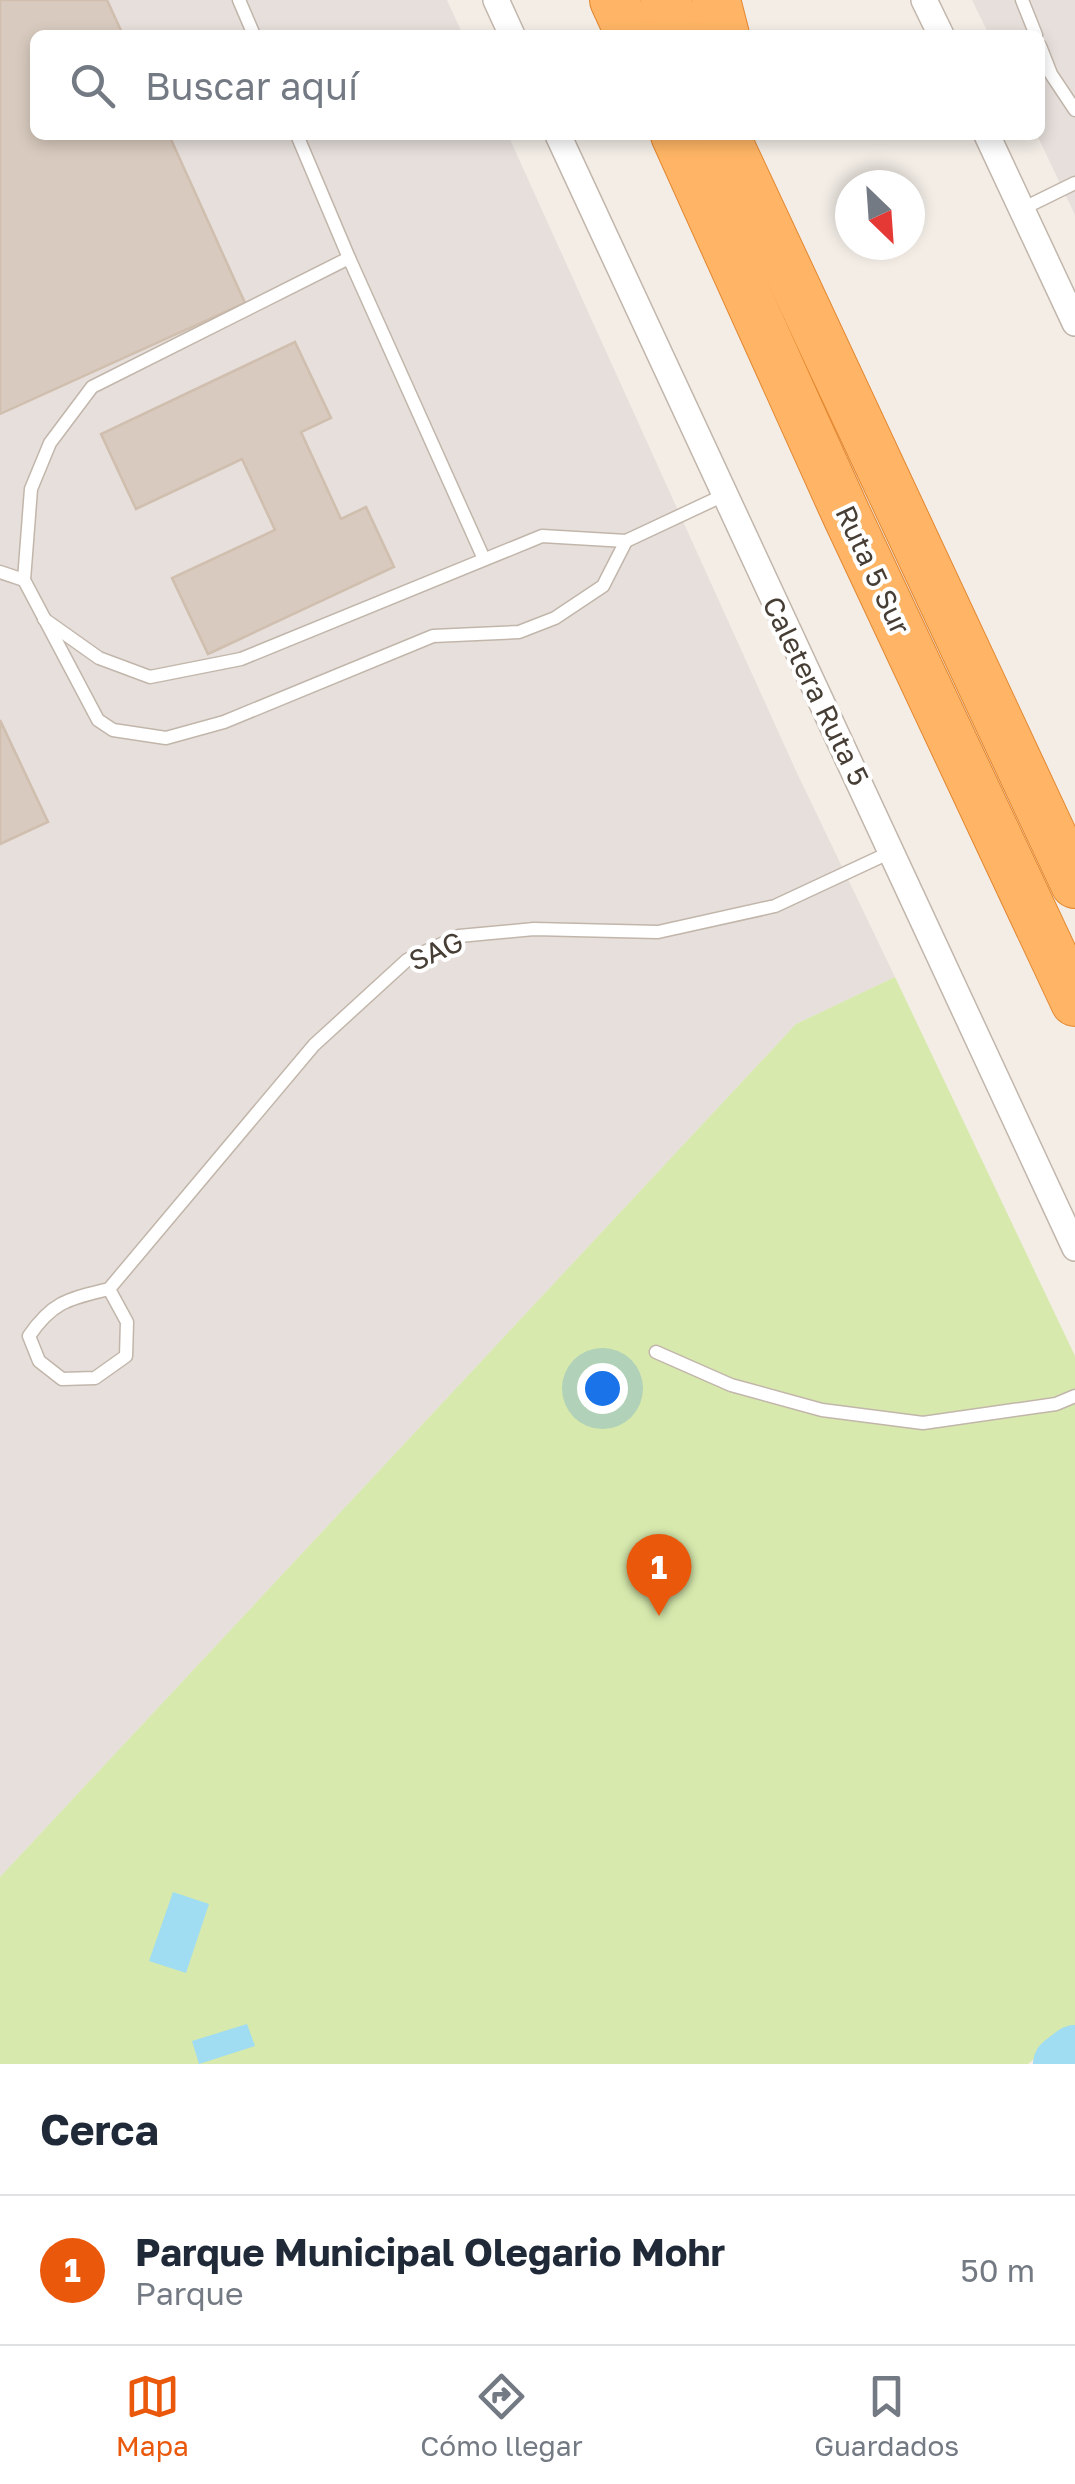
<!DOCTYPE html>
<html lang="es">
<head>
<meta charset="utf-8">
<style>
	body { margin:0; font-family:"Golos Text",sans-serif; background:#f6f6f7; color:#1f2937 }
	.compass { position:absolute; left:835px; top:170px; width:90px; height:90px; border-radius:50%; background:#fff; box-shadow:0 5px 15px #0003; rotate:155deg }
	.you { position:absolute; left:602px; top:1388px; width:35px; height:35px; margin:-25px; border:8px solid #fff; border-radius:50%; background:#1a73e8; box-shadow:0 0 0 15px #1a73e833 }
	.badge { display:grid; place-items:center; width:65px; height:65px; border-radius:50%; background:#ea580c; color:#fff; font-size:32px; font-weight:700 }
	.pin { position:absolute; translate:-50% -82px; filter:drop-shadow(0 2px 5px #0008) }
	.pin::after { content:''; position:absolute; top:52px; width:35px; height:30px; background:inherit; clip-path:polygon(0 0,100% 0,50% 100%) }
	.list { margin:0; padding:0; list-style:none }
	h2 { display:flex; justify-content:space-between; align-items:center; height:130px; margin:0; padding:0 40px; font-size:42px }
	h2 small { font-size:32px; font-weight:400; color:#747a83 }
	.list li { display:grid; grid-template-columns:65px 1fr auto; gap:30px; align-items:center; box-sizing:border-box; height:150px; padding:0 40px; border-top:2px solid #e0e1e3 }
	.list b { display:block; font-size:38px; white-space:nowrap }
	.list p { margin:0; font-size:32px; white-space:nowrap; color:#747a83 }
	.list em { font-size:32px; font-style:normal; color:#747a83 }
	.icon { flex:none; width:55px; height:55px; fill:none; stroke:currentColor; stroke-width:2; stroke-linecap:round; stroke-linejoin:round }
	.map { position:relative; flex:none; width:1075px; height:2064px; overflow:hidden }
	.search { position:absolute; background:#fff; box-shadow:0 5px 15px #0003; left:30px; right:30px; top:30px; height:110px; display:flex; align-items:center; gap:25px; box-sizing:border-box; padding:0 35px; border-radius:15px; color:#747a83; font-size:38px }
	.sheet { height:280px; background:#fff }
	nav { display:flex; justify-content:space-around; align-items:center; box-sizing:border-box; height:140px; border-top:2px solid #e0e1e3; background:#fff; font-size:28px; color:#747a83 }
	nav a { display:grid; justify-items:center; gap:5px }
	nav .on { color:#ea580c }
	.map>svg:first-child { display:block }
</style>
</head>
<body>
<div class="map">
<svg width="1075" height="2064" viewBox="0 0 1075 2064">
	<rect width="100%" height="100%" fill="#f3ede6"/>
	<g fill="#e6dfdb">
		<path d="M0 0H447L463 35H35V135H508L797 773 895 977 796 1024 0 1877Z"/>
		<path d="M972 0H1075V215L1037 135H1040V35H989Z"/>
	</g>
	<path fill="#d7e9ad" d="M895 977 1075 1356V2025L1028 2064H0V1877L796 1024Z"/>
	<g fill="#a0ddf2">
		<path d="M173 1892 209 1904 186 1973 149 1961Z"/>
		<path d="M247 2024 255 2046 199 2064 192 2041Z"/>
	</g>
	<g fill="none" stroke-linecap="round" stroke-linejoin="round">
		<path stroke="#a0ddf2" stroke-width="58" d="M1062 2064 1075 2054"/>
	</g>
	<g fill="#d8cabe" stroke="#d0beae" stroke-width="2.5">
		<path d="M0 0H107L123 35H35V135H169L245 303 0 414Z"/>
		<path d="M295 342 331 418 301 432 341 519 366 507 394 567 208 654 172 578 275 530 242 459 136 509 101 434Z"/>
		<path d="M0 720 48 822 0 844Z"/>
	</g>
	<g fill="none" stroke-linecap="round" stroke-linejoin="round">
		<g stroke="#c2b6ab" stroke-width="15">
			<g id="service">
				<path d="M239 0 254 35"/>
				<path d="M1022 0 1036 35"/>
				<path d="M1040 46 1051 74 1075 110"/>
				<path d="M297 135 349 258 92 387 50 443 31 489 24 580 98 720 113 730 166 738 224 722 433 636 519 632 555 618 603 586 626 541"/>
				<path d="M1022 209 1075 183"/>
				<path d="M349 258 484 559"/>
				<path d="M0 572 24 580"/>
				<path d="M44 619 99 658 150 677 241 659 542 536 626 541 722 496"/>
				<path d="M109 1289 127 1322 126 1356 95 1378 62 1379 39 1361 29 1336C53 1301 69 1299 109 1289L314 1045 407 960 459 936 534 929 658 932 775 906 893 851"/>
				<path d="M656 1352 731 1385 822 1410 923 1423 1056 1404 1075 1396"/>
			</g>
		</g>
		<g stroke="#c2b6ab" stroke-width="28">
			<g id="minor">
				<path d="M496 0 512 35"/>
				<path d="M924 0 941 35"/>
				<path d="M558 135C727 507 904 876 1075 1248"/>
				<path d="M987 135 1075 323"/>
			</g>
		</g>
		<g stroke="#e28731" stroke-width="50">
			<g id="motorway">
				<path d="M614 0 630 35"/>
				<path d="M665 0 681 35"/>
				<path d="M716 0 725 35"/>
				<path d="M675 135 846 514 1075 1002"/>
				<path d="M725 135 1075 884"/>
			</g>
		</g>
		<use href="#service" stroke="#fff" stroke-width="12"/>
		<use href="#minor" stroke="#fff" stroke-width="25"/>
		<use href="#motorway" stroke="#ffb565" stroke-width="48"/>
	</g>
	<g text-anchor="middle" stroke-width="8" stroke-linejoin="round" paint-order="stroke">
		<g font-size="28" fill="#463d35" stroke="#fff">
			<text transform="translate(873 570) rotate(65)" y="10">Ruta 5 Sur</text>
			<text transform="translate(816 691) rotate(64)" y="10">Caletera Ruta 5</text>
			<text transform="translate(436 951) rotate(-24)" y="10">SAG</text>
		</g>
	</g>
</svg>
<svg class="compass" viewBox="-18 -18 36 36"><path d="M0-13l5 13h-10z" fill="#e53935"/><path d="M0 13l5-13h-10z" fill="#747a83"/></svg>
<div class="you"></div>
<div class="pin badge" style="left:659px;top:1616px">1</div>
<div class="search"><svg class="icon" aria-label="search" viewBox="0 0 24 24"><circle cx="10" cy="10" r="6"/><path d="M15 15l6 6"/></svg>Buscar aquí</div>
</div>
<section class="sheet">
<h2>Cerca<small></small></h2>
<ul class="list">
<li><span class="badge">1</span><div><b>Parque Municipal Olegario Mohr</b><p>Parque</p></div><em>50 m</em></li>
</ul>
</section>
<nav>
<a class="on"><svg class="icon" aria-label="map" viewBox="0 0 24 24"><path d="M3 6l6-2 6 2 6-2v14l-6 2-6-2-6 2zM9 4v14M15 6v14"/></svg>Mapa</a>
<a><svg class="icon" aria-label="directions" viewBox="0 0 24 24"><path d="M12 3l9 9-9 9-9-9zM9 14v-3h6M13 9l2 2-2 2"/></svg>Cómo llegar</a>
<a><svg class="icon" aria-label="saved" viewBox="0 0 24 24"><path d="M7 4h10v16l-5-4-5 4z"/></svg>Guardados</a>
</nav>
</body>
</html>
